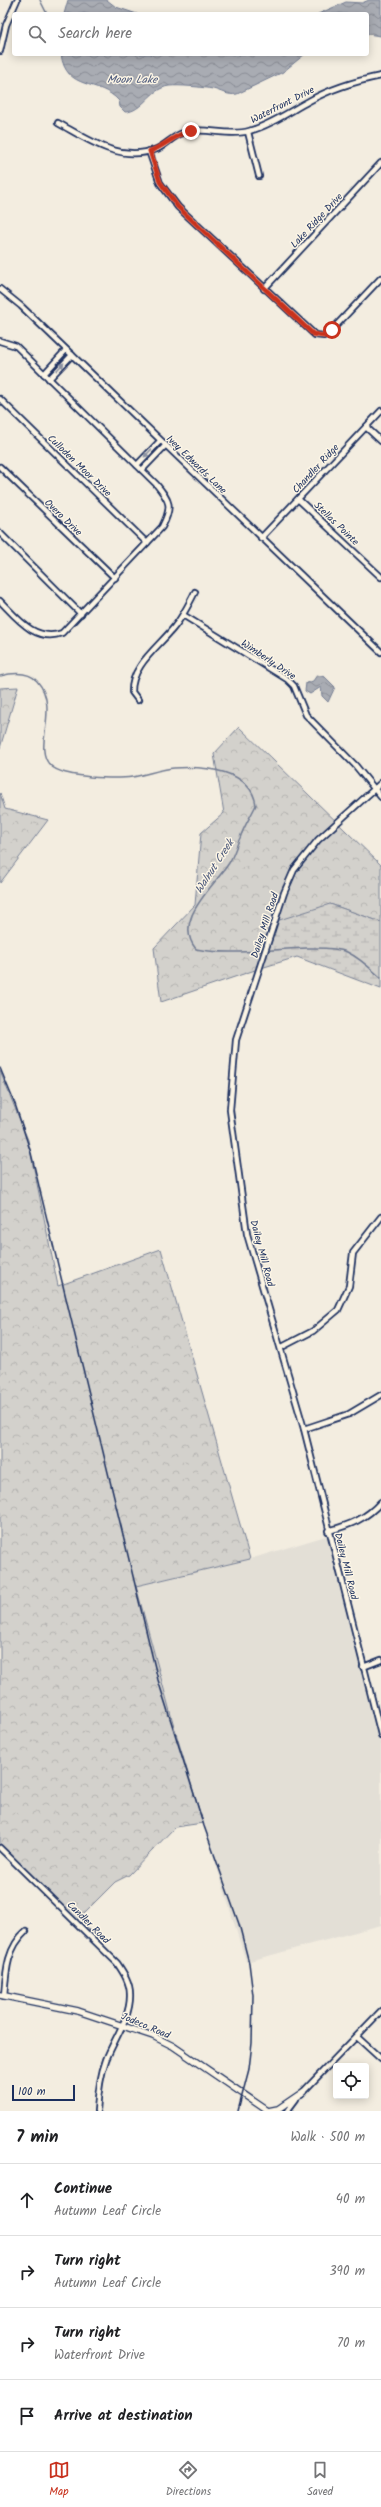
<!DOCTYPE html>
<html lang="en">
<head>
<meta charset="utf-8">
<style>
	body { margin:0; font-family:Kalam,sans-serif; background:#f6f6f6; color:#202124 }
	.controls { position:absolute; right:12px; bottom:12px; display:grid; overflow:hidden; border-radius:4px; box-shadow:0 2px 10px #0003 }
	.controls button { width:36px; height:36px; display:grid; place-items:center; padding:0; border:0; border-bottom:1px solid #e0e0e0; background:#fff; color:#202124; font:20px sans-serif }
	.scale { position:absolute; left:12px; bottom:10px; width:63px; box-sizing:border-box; padding-left:4px; border:2px solid #1b2f5e; border-top:0; font-size:11px; line-height:14px; white-space:nowrap; color:#1b2f5e; -webkit-text-stroke:3px #fcf5e5; paint-order:stroke }
	.stop { position:absolute; width:12px; height:12px; margin:-9px; border:3px solid #c8321e; border-radius:50%; background:#fff }
	.stop.end { background:#c8321e; border-color:#fff; box-shadow:0 1px 4px #0008 }
	.list { margin:0; padding:0; list-style:none }
	h2 { display:flex; justify-content:space-between; align-items:center; height:52px; margin:0; padding:0 16px; font-size:17px }
	h2 small { font-size:13px; font-weight:400; color:#757577 }
	.list li { display:grid; grid-template-columns:26px 1fr auto; gap:12px; align-items:center; box-sizing:border-box; height:72px; padding:0 16px; border-top:1px solid #e0e0e0 }
	.list b { display:block; font-size:15px; white-space:nowrap }
	.list p { margin:0; font-size:13px; white-space:nowrap; color:#757577 }
	.list em { font-size:13px; font-style:normal; color:#757577 }
	.icon { flex:none; width:22px; height:22px; fill:none; stroke:currentColor; stroke-width:2; stroke-linecap:round; stroke-linejoin:round }
	.map { position:relative; flex:none; width:381px; height:2111px; overflow:hidden }
	.search { position:absolute; background:#fff; box-shadow:0 2px 10px #0003; left:12px; right:12px; top:12px; height:44px; display:flex; align-items:center; gap:10px; box-sizing:border-box; padding:0 14px; border-radius:4px; color:#757577; font-size:15px }
	.sheet { height:340px; background:#fff }
	nav { display:flex; justify-content:space-around; align-items:center; box-sizing:border-box; height:56px; border-top:1px solid #e0e0e0; background:#fff; font-size:11px; color:#757577 }
	nav a { display:grid; justify-items:center; gap:2px }
	nav .on { color:#c8321e }
	.map>svg:first-child { display:block }
</style>
</head>
<body>
<div class="map">
<svg width="381" height="2111" viewBox="0 0 381 2111">
	<defs>
		<pattern id="forest-crowns" width="20" height="18" patternUnits="userSpaceOnUse"><rect width="20" height="18" fill="#d3d1cc"/><path d="M2 6a3 3 0 1 1 6 0M12 15a3 3 0 1 1 6 0" fill="none" stroke="#b5b4b2"/></pattern>
		<pattern id="wetland-marsh" width="20" height="14" patternUnits="userSpaceOnUse"><rect width="20" height="14" fill="#d3d1cc"/><path d="M1 5h8M5 5V1M11 12h8M15 12V8" fill="none" stroke="#b5b4b2"/></pattern>
		<pattern id="water-waves" width="16" height="10" patternUnits="userSpaceOnUse"><rect width="16" height="10" fill="#a9acb3"/><path d="M0 5q4-4 8 0t8 0" fill="none" stroke="#898c95"/></pattern>
	</defs>
	<rect width="100%" height="100%" fill="#f3ede0"/>
	<filter id="ink" filterUnits="userSpaceOnUse"><feTurbulence type="fractalNoise" baseFrequency=".025" numOctaves="2"/><feDisplacementMap in="SourceGraphic" scale="8" xChannelSelector="R" yChannelSelector="G"/><feConvolveMatrix kernelMatrix="1 2 1 2 8 2 1 2 1" color-interpolation-filters="sRGB"/></filter>
	<g filter="url(#ink)">
		<path fill="#e3dfd6" d="M329 1535 349 1624 381 1744V1925L246 1962 175 1730 136 1586 250 1559Z"/>
		<g fill="url(#forest-crowns)" stroke="#778095">
			<path d="M18 687 0 748V688Z"/>
			<path d="M239 727 381 865V922L330 904 261 968 161 1002 154 948 195 905 201 833 224 813 214 754Z"/>
			<path d="M0 793 5 809 48 820 0 883Z"/>
			<path d="M0 1071 28 1140 58 1286 161 1249 250 1559 136 1586 175 1730 203 1823 175 1827 129 1875 115 1882 76 1921 0 1848Z"/>
		</g>
		<path fill="url(#wetland-marsh)" stroke="#778095" d="M330 904 381 922V989L297 957 261 968 273 922Z"/>
		<g fill="url(#water-waves)" stroke="#707a91">
			<path d="M68 0H107L116 7 137 14H64Z"/>
			<path d="M369 0H381V36L367 34V14H318L346 2 362 3Z"/>
			<path d="M61 54H305L283 72 237 94C228 96 221 91 213 89 202 87 180 85 169 86 149 89 143 112 125 112L120 107 119 101C99 78 66 92 61 54Z"/>
			<path d="M317 675 325 677 335 687 328 702 322 696 321 687 310 694 305 691 306 683 313 681Z"/>
		</g>
		<g fill="none" stroke-linecap="round" stroke-linejoin="round">
			<g stroke="#707a91" stroke-width="1.5">
				<path d="M40 0 47 14"/>
				<path d="M0 676C12 673 28 671 37 681 61 708 32 747 50 765 59 774 78 775 90 777 103 778 120 779 132 777 146 775 160 769 174 768 203 766 251 769 256 805 251 816 244 826 240 838 236 846 234 855 229 863 214 887 172 920 196 949 226 956 275 949 307 948 319 948 335 947 347 952 360 958 370 968 381 978"/>
			</g>
			<g stroke="#1b2f5e" stroke-width="8">
				<g id="minor">
					<path d="M0 51 6 25 17 0"/>
					<path d="M58 123C89 140 120 163 157 149 166 145 173 136 183 133 204 126 228 137 249 131 271 125 290 111 309 101 332 88 356 81 381 76"/>
					<path d="M248 132 259 176"/>
					<path d="M149 151 160 183 178 207 315 335 324 336 330 332 381 278"/>
					<path d="M0 289 21 306 381 652"/>
					<path d="M264 289 381 163"/>
					<path d="M0 341 16 346 156 484C170 501 173 506 162 527L62 633C35 643 16 617 0 601"/>
					<path d="M44 374 66 350"/>
					<path d="M49 379 72 355"/>
					<path d="M0 399 147 543"/>
					<path d="M366 427 381 441"/>
					<path d="M137 465 160 441"/>
					<path d="M0 467 115 578"/>
					<path d="M142 470 165 446"/>
					<path d="M298 499 381 577"/>
					<path d="M0 533 81 614"/>
					<path d="M261 538 381 411"/>
					<path d="M183 615 287 679 294 686 306 715 355 765 381 797"/>
					<path d="M138 700 132 692C131 665 160 646 175 626 183 616 189 604 195 592"/>
					<path d="M381 783 318 840 294 870 284 893 236 1040 230 1110 247 1234 304 1429 381 1735"/>
					<path d="M282 1347 313 1331 338 1310 349 1286 353 1253 381 1217"/>
					<path d="M304 1429 349 1414 381 1395"/>
					<path d="M328 1531C350 1525 366 1519 381 1502"/>
					<path d="M363 1667 381 1660"/>
					<path d="M0 1848 117 1963C123 1972 130 1982 130 1994 131 2017 114 2039 106 2060 100 2076 98 2093 97 2111"/>
					<path d="M4 1996C6 1971 7 1948 26 1931"/>
					<path d="M357 2037 381 2059"/>
					<path d="M301 2094 381 2011"/>
					<path d="M287 2111 296 2099"/>
				</g>
			</g>
			<g stroke="#1b2f5e" stroke-width="8">
				<g id="major">
					<path d="M0 1995 78 2011 153 2036 173 2046 268 2111"/>
					<path d="M268 2111 278 2109 303 2092"/>
				</g>
			</g>
			<use href="#minor" stroke="#fcf5e5" stroke-width="4.5"/>
			<use href="#major" stroke="#fcf5e5" stroke-width="5.5"/>
			<path stroke="#1b2f5e" stroke-width="1.5" d="M0 1068 15 1104 31 1153 158 1680 204 1826 239 1924 249 1963 253 1995 252 2043 249 2069 238 2111"/>
		</g>
		<defs><path id="oneway-solid" d="M-6-.8H1V-3.2L6.5 0L1 3.2V.8H-6Z"/></defs>
		<g fill="#8c92a2">
			<use href="#oneway-solid" transform="translate(60 367) rotate(-46)"/>
			<use href="#oneway-solid" transform="translate(148 453) rotate(133)"/>
		</g>
	</g>
	<g fill="none" stroke-linecap="round" stroke-linejoin="round" filter="url(#ink)">
		<path stroke="#c8321e" stroke-width="5" d="M191 131C175 134 165 146 150 151L160 182 178 207 313 334 324 336 332 330"/>
	</g>
	<g text-anchor="middle" stroke-width="3" stroke-linejoin="round" paint-order="stroke">
		<g font-size="10" fill="#1b2f5e" stroke="#fcf5e5">
			<text transform="translate(282 104) rotate(-27)" y="4">Waterfront Drive</text>
			<text transform="translate(316 220) rotate(-47)" y="4">Lake Ridge Drive</text>
			<text transform="translate(197 464) rotate(44)" y="4">Ivey Edwards Lane</text>
			<text transform="translate(80 465) rotate(44)" y="4">Culloden Moor Drive</text>
			<text transform="translate(315 468) rotate(-47)" y="4">Chandler Ridge</text>
			<text transform="translate(64 517) rotate(44)" y="4">Overo Drive</text>
			<text transform="translate(337 523) rotate(44)" y="4">Stellas Pointe</text>
			<text transform="translate(269 659) rotate(34)" y="4">Wimberly Drive</text>
			<text transform="translate(264 925) rotate(-72)" y="4">Dailey Mill Road</text>
			<text transform="translate(263 1253) rotate(75)" y="4">Dailey Mill Road</text>
			<text transform="translate(347 1566) rotate(76)" y="4">Dailey Mill Road</text>
			<text transform="translate(89 1922) rotate(45)" y="4">Candler Road</text>
			<text transform="translate(146 2025) rotate(23)" y="4">Jodeco Road</text>
		</g>
		<g font-size="11" font-style="italic" fill="#465478" stroke="#fcf5e5">
			<text x="132" y="83">Moon Lake</text>
			<text transform="translate(214 866) rotate(-57)" y="4">Walnut Creek</text>
		</g>
	</g>
</svg>
<div class="controls">
<button><svg class="icon" aria-label="locate" viewBox="0 0 24 24"><circle cx="12" cy="12" r="6"/><path d="M12 2v4M12 18v4M2 12h4M18 12h4"/></svg></button>
</div>
<div class="scale">100 m</div>
<div class="stop" style="left:332px;top:330px"></div>
<div class="stop end" style="left:191px;top:131px"></div>
<div class="search"><svg class="icon" aria-label="search" viewBox="0 0 24 24"><circle cx="10" cy="10" r="6"/><path d="M15 15l6 6"/></svg>Search here</div>
</div>
<section class="sheet">
<h2>7 min<small>Walk · 500 m</small></h2>
<ul class="list">
<li><svg class="icon" aria-label="ahead" viewBox="0 0 24 24"><path d="M12 20V5M6 11l6-6 6 6"/></svg><div><b>Continue</b><p>Autumn Leaf Circle</p></div><em>40 m</em></li>
<li><svg class="icon" aria-label="right" viewBox="0 0 24 24"><path d="M7 20v-9h11M14 6l5 5-5 5"/></svg><div><b>Turn right</b><p>Autumn Leaf Circle</p></div><em>390 m</em></li>
<li><svg class="icon" aria-label="right" viewBox="0 0 24 24"><path d="M7 20v-9h11M14 6l5 5-5 5"/></svg><div><b>Turn right</b><p>Waterfront Drive</p></div><em>70 m</em></li>
<li><svg class="icon" aria-label="arrive" viewBox="0 0 24 24"><path d="M6 21V4h12l-3 4 3 4H6"/></svg><div><b>Arrive at destination</b></div></li>
</ul>
</section>
<nav>
<a class="on"><svg class="icon" aria-label="map" viewBox="0 0 24 24"><path d="M3 6l6-2 6 2 6-2v14l-6 2-6-2-6 2zM9 4v14M15 6v14"/></svg>Map</a>
<a><svg class="icon" aria-label="directions" viewBox="0 0 24 24"><path d="M12 3l9 9-9 9-9-9zM9 14v-3h6M13 9l2 2-2 2"/></svg>Directions</a>
<a><svg class="icon" aria-label="saved" viewBox="0 0 24 24"><path d="M7 4h10v16l-5-4-5 4z"/></svg>Saved</a>
</nav>
</body>
</html>
